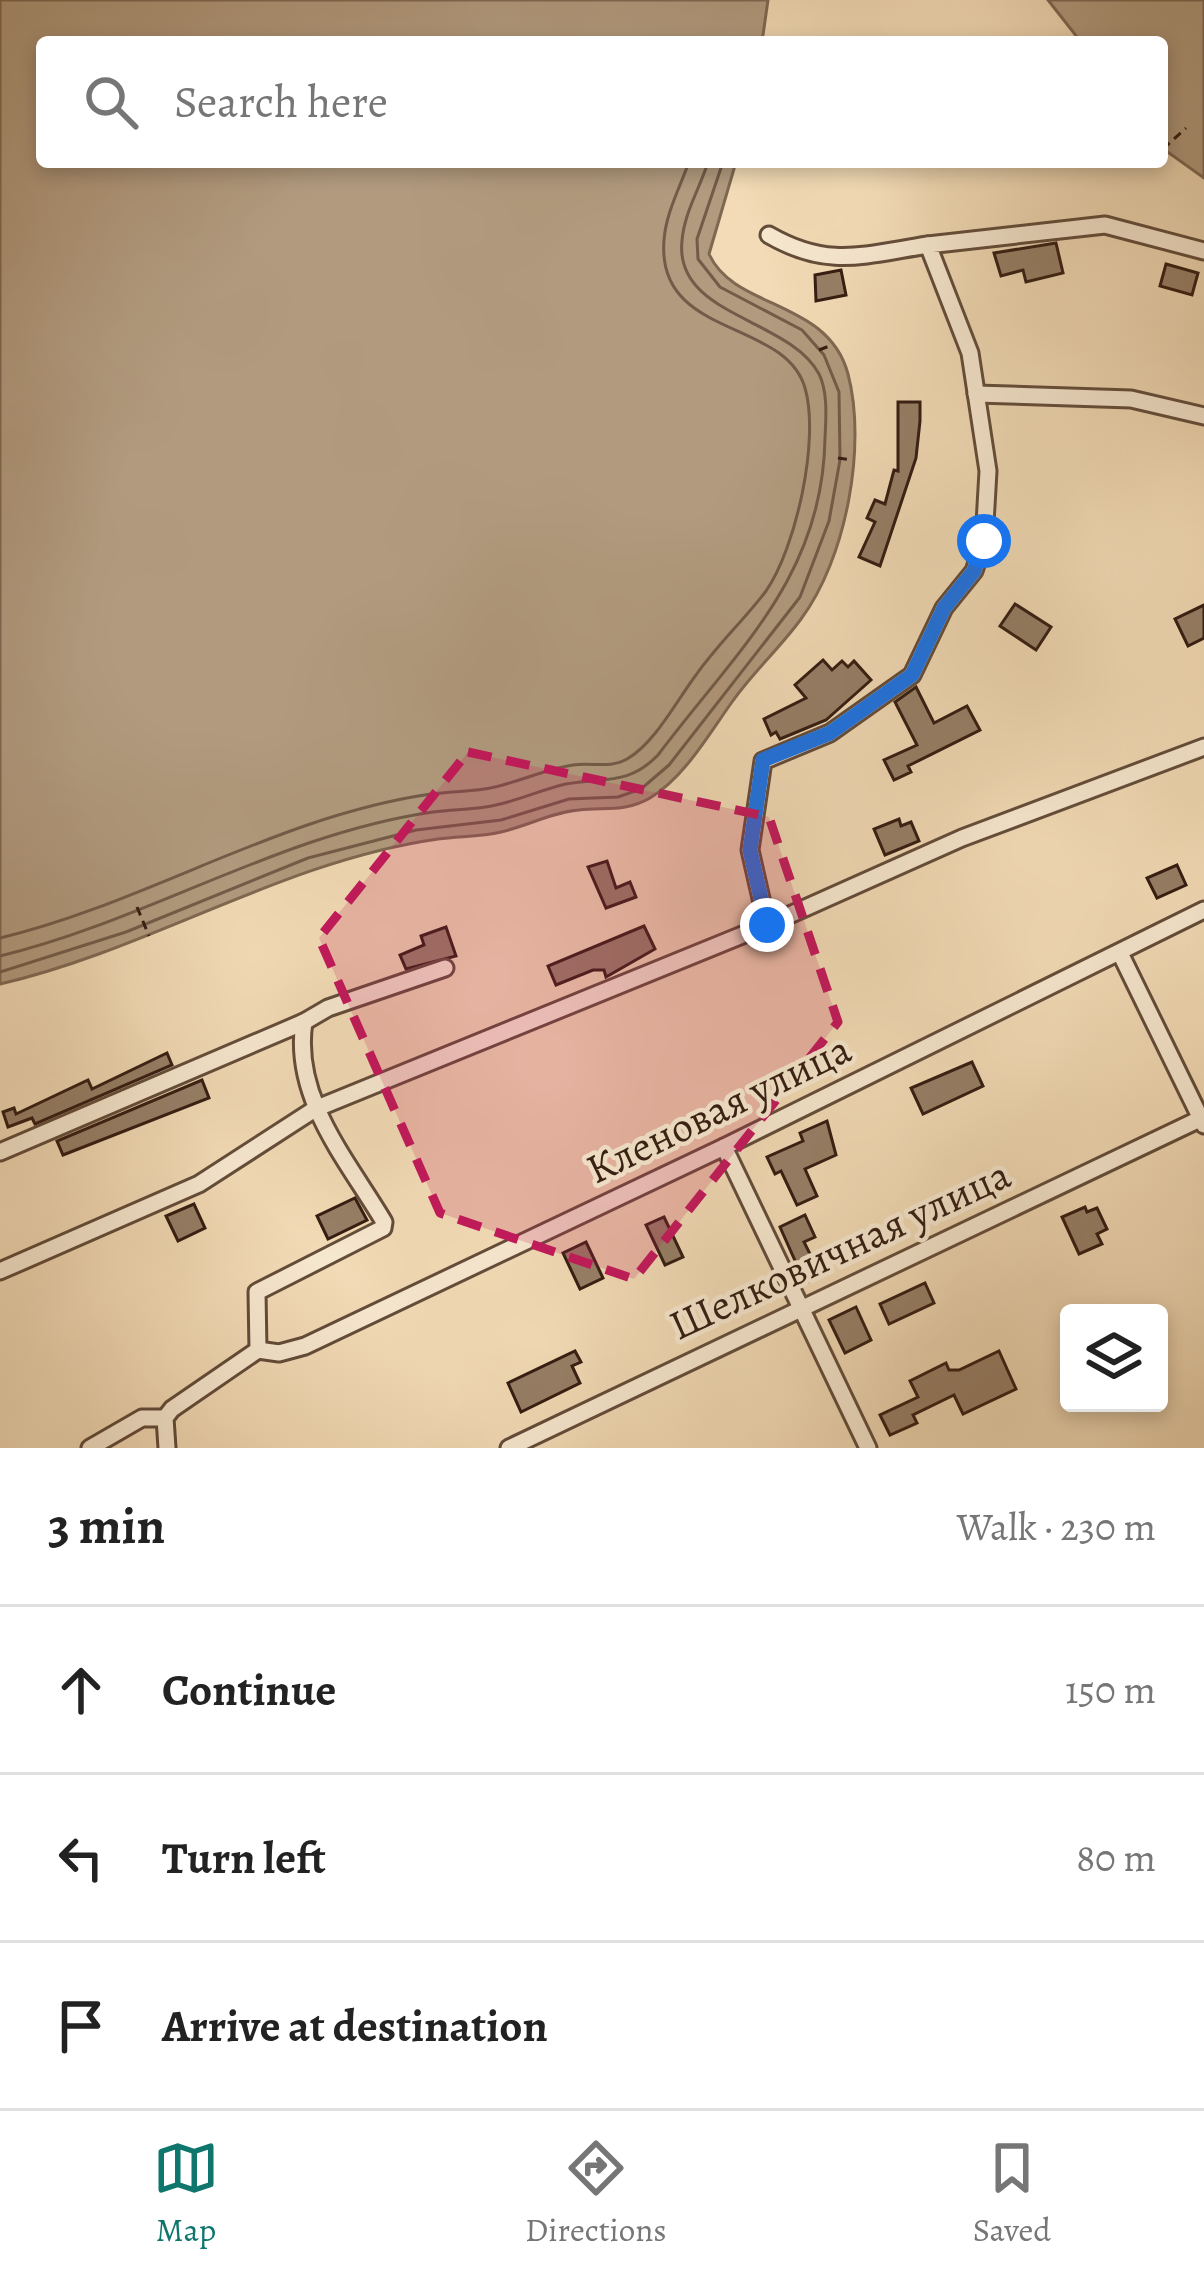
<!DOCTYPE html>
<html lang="en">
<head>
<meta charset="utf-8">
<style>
	body { margin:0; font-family:Alegreya,serif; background:#f6f6f6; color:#222 }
	.controls { position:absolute; right:36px; bottom:36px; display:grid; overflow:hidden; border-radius:12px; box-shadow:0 6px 18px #0003 }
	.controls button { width:108px; height:108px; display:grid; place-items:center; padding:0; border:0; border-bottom:3px solid #e0e0e0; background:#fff; color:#222; font:60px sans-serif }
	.stop { position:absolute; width:36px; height:36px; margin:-27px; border:9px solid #1a73e8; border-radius:50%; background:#fff }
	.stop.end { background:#1a73e8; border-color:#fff; box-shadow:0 3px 12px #0008 }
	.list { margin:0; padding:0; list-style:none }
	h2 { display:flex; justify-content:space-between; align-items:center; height:156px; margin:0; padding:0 48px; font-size:51px }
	h2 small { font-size:39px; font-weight:400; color:#767676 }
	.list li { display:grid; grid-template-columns:78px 1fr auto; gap:36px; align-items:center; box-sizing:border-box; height:168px; padding:0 48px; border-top:3px solid #e0e0e0 }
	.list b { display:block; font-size:45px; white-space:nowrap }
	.list em { font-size:39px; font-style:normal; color:#767676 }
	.icon { flex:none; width:66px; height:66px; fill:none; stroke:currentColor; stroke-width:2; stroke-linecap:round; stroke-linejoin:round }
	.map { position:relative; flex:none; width:1204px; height:1448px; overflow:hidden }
	.search { position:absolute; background:#fff; box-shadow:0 6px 18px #0003; left:36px; right:36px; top:36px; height:132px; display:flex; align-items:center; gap:30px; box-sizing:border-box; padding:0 42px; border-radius:12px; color:#767676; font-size:45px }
	.sheet { height:660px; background:#fff }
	nav { display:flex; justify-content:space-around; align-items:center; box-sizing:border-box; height:168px; border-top:3px solid #e0e0e0; background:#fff; font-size:33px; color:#767676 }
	nav a { display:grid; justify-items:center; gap:6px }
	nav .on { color:#0f766e }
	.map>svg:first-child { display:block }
</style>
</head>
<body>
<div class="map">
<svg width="1204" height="1448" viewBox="0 0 1204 1448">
	<rect width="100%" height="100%" fill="#f2dbb6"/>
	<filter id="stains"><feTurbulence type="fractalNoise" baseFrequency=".00167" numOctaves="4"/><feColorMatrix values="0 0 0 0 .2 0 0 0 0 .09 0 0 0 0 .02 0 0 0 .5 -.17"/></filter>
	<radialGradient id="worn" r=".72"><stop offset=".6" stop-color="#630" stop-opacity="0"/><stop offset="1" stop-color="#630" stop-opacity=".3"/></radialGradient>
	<g fill="#b19a7e" stroke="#7f6852" stroke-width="3">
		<path d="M0 0H768L762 42H42V162H736L709 254C734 310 828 299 848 374 867 446 846 559 801 619 780 648 753 672 732 702 709 734 684 778 650 798 626 812 605 807 579 810 553 812 527 826 501 832 480 837 459 836 438 839 283 861 151 949 0 984Z"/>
		<path d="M1048 0H1204V178L1162 148V42H1081Z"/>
	</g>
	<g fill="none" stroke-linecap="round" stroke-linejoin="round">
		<g stroke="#725b48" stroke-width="3">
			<path d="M0 938C149 902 278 816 431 794 453 791 474 792 495 787 521 781 546 769 573 765 592 762 610 769 627 759 655 743 677 700 696 675 717 645 744 620 766 591 796 548 820 439 805 388 785 318 656 339 664 240 666 213 680 187 689 162"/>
			<path d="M0 956C149 920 280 834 433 812 454 809 475 810 496 805 520 800 543 789 566 784 604 777 628 786 658 755 736 651 823 577 825 438 826 418 828 392 819 374 789 318 674 316 682 241 684 213 700 188 708 162"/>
			<path d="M0 972 126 932 308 858 416 830 501 820 569 799 618 797 641 789 669 765 800 597 829 521 840 460 839 392 824 355 802 330 720 287 698 259 697 239 723 162"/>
		</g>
	</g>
	<g fill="#967f67" stroke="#331c11" stroke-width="3">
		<path d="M1056 243 1063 273 1026 282 1023 270 1001 276 994 253Z"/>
		<path d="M1166 264 1198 273 1192 295 1160 286Z"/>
		<path d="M841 270 846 295 816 301 815 275Z"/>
		<path d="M898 402H920V421L916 458 880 566 859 557 875 522 867 518 875 500 885 504 894 470 898 471Z"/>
		<path d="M1015 604 1051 627 1036 650 1000 626Z"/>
		<path d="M1204 605V638L1188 646 1175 619Z"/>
		<path d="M823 660 832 670 842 661 848 667 854 661 871 680 826 720 780 739 776 732 771 735 764 719 806 698 795 685Z"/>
		<path d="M916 687 934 723 967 706 980 730 908 766 911 772 894 780 884 760 917 745 895 702Z"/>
		<path d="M899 819 901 826 911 822 919 841 885 855 874 829Z"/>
		<path d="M607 861 616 888 630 882 636 897 606 908 588 867Z"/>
		<path d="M1177 865 1186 885 1157 898 1147 878Z"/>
		<path d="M644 926 655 949 606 977 604 970H593L556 985 548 966Z"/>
		<path d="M446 927 456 956 406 969 400 955 424 945 421 936Z"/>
		<path d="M167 1053 172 1065 35 1124 32 1118 8 1127 3 1112 14 1108 16 1114 88 1080 92 1089Z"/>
		<path d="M972 1062 983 1086 923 1114 911 1088Z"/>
		<path d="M202 1080 209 1098 63 1155 57 1141Z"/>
		<path d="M827 1121 836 1155 805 1169 817 1196 797 1205 781 1171 775 1174 767 1157 803 1141 800 1133Z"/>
		<path d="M355 1198 367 1220 328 1239 317 1216Z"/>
		<path d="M194 1204 205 1228 178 1241 166 1216Z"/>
		<path d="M1085 1207 1087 1212 1097 1208 1107 1229 1097 1234 1102 1244 1079 1254 1062 1217Z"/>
		<path d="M805 1215 815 1237 804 1242 821 1276 805 1283 780 1227Z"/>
		<path d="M664 1217 683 1257 665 1265 646 1225Z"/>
		<path d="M586 1242 603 1278 580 1289 563 1253Z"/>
		<path d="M925 1283 934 1303 889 1324 880 1304Z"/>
		<path d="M856 1307 871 1340 845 1353 829 1320Z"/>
		<path d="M575 1351 581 1362 572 1366 580 1383 521 1412 508 1383Z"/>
		<path d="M999 1351 1016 1389 963 1414 954 1395 913 1415 917 1423 890 1435 880 1415 918 1397 910 1381 946 1363 949 1370H959Z"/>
	</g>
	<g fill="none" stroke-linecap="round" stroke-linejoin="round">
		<g stroke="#634c3a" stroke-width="21">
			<g id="minor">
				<path d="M769 235C828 269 863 255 928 245"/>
				<path d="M1204 251 1105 225 928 245 970 353 988 471 984 541 974 571 944 608 912 675 830 733 763 761 750 850 767 925 962 838 1204 747"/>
				<path d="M976 394 1131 399 1204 416"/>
				<path d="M1120 953 1204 1125"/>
				<path d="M304 1022 328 1008 445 968"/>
				<path d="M724 1147 868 1448"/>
				<path d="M0 1152 304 1022C292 1098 348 1161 384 1222L383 1228 257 1292 258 1350 172 1409 165 1418 167 1448"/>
				<path d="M0 1271 199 1184 315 1109 767 925"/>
				<path d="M258 1350 279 1353 305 1346 724 1147 1204 910"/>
				<path d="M90 1448 142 1418H165"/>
				<path d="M509 1448 1204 1117"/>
			</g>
		</g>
		<g stroke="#331c11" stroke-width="3" stroke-dasharray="9 6" stroke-linecap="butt">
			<path d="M1162 89 1163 88"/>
			<path d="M1163 149 1186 128"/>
			<path d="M819 350 832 345"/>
			<path d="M838 458 852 460"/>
			<path d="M137 907 149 936"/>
		</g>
		<use href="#minor" stroke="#f7e8d0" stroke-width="15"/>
	</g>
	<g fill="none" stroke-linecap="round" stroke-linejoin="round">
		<path stroke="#1a73e8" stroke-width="15" d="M767 925 750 850 763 760 830 733 912 675 944 608 974 571 984 541"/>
	</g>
	<path fill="#c2185b" fill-opacity="0.2" stroke="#c2185b" stroke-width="9" stroke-dasharray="24 15" stroke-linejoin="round" d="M468 752 769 817 838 1022 634 1279 440 1213 319 938Z"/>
	<g text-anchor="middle" stroke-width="9" stroke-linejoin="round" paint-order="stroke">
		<g font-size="42" fill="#331c11" stroke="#f7e8d0">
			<text transform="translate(718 1108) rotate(-26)" y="15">Кленовая улица</text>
			<text transform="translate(839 1249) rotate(-25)" y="15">Шелковичная улица</text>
		</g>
	</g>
	<rect width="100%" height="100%" filter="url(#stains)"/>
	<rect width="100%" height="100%" fill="url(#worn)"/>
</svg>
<div class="controls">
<button><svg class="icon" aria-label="layers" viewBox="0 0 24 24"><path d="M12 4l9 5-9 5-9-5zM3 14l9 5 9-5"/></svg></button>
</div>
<div class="stop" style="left:984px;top:541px"></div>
<div class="stop end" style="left:767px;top:925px"></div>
<div class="search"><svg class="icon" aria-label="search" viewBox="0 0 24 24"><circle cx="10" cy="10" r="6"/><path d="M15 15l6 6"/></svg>Search here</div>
</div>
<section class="sheet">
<h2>3 min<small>Walk · 230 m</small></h2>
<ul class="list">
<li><svg class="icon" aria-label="ahead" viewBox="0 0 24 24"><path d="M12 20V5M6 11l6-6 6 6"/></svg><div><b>Continue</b></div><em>150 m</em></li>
<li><svg class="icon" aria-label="left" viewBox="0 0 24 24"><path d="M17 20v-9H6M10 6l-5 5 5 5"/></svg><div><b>Turn left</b></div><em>80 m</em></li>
<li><svg class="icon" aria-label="arrive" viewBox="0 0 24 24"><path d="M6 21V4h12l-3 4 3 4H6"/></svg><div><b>Arrive at destination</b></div></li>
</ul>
</section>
<nav>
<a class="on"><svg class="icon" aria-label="map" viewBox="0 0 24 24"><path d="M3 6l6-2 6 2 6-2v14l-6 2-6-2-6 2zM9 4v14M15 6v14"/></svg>Map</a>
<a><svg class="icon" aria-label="directions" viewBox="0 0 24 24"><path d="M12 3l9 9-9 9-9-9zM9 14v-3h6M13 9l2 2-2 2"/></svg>Directions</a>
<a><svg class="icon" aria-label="saved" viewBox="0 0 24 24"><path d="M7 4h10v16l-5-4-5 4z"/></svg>Saved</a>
</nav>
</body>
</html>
